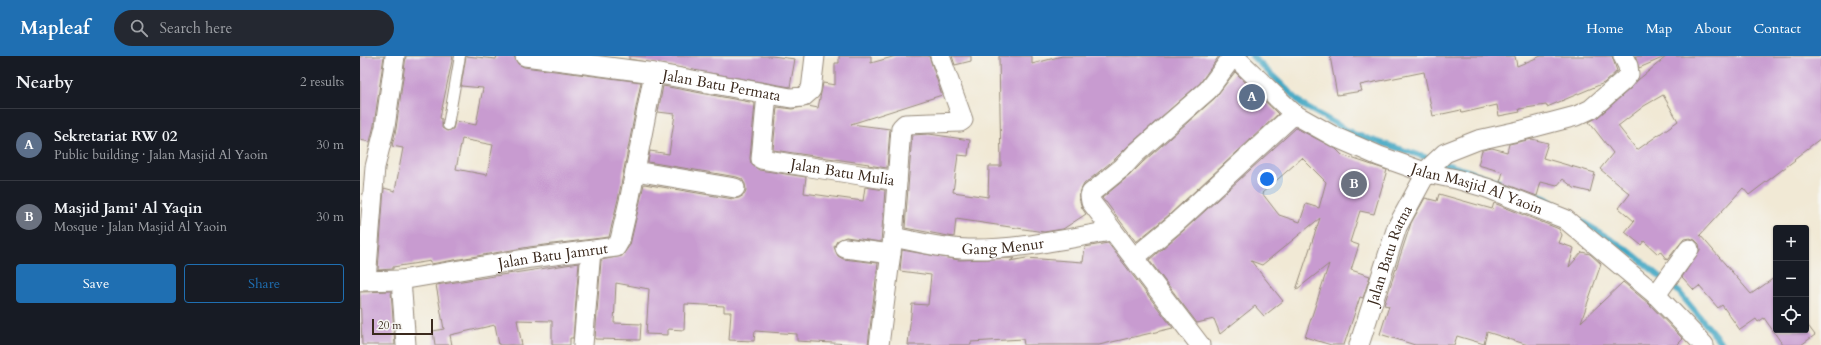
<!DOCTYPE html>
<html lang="en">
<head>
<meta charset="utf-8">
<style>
	body { margin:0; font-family:Cardo,serif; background:#242831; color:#f1f3f6 }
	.controls { position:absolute; right:12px; bottom:12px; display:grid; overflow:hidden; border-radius:4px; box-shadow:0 1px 3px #0004 }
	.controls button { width:36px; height:36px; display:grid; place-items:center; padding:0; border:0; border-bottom:1px solid #363941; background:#171b24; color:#f1f3f6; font:20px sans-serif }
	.scale { position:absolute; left:12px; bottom:10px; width:61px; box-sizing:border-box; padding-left:4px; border:2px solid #3b2a1e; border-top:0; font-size:11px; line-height:14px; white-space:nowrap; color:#3b2a1e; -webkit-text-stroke:3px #f6f6f2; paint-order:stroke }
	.you { position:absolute; left:907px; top:123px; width:14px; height:14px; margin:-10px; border:3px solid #fff; border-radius:50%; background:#1a73e8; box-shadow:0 0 0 6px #1a73e833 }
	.badge { display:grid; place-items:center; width:26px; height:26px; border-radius:50%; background:#1f6fb2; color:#fff; font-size:13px; font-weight:700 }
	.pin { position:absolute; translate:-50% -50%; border:2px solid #fff; box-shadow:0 1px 4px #0006 }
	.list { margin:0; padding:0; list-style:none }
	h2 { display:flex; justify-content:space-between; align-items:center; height:52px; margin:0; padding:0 16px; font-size:17px }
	h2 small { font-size:13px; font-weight:400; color:#9ea1a6 }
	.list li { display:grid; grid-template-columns:26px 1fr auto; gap:12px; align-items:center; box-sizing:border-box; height:72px; padding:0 16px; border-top:1px solid #363941 }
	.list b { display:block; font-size:15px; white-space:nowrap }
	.list p { margin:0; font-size:13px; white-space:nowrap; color:#9ea1a6 }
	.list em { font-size:13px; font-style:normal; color:#9ea1a6 }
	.actions { display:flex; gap:8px; padding:12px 16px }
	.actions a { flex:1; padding:9px 0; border:1px solid #1f6fb2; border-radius:4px; text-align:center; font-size:14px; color:#1f6fb2 }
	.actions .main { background:#1f6fb2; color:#fff }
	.icon { flex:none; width:22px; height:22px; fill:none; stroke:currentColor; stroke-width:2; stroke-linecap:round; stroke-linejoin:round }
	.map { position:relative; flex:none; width:1461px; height:289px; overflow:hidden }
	header { display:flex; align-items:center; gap:24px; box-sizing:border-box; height:56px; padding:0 20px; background:#1f6fb2; color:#fff }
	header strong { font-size:19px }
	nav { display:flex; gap:22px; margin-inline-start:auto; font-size:14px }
	.search { width:280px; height:36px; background:#242831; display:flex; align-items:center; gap:10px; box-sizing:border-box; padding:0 14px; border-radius:22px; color:#9ea1a6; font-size:15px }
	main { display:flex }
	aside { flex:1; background:#171b24 }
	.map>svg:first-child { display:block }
</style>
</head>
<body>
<header>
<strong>Mapleaf</strong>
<div class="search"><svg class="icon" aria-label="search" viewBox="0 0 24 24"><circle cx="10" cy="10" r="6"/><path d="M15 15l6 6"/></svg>Search here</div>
<nav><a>Home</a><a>Map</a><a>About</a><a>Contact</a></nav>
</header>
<main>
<aside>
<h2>Nearby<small>2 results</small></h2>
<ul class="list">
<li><span class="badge" style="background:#5c6f8a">A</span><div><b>Sekretariat RW 02</b><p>Public building · Jalan Masjid Al Yaoin</p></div><em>30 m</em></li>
<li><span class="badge" style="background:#6b7280">B</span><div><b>Masjid Jami' Al Yaqin</b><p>Mosque · Jalan Masjid Al Yaoin</p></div><em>30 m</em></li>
</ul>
<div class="actions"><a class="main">Save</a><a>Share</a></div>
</aside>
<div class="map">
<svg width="1461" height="289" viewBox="0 0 1461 289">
	<rect width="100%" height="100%" fill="#f6f6f2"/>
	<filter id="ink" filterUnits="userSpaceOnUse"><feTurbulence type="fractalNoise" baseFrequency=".025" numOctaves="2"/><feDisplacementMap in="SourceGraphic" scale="8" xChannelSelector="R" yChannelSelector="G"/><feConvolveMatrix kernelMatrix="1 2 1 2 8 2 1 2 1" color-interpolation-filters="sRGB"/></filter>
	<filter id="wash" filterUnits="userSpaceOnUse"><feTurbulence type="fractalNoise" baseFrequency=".012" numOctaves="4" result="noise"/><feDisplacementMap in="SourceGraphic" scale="16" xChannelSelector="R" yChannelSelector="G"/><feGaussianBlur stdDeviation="0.9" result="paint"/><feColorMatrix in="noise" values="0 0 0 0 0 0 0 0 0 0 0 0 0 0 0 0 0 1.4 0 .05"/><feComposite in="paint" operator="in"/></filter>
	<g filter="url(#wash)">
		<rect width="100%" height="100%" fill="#f1e9d5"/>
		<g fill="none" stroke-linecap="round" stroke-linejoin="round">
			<g stroke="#44a8c4" stroke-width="6">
				<path d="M892 0 944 50 994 78 1117 118 1185 142 1201 153"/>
				<path d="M1221 165 1268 194 1319 236 1363 289"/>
			</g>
		</g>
		<g id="blocks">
			<g fill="#c89bd0" fill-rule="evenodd">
				<path d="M0 0H24L14 69 10 86 0 84Z"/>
				<path d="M46 0H93L80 62 82 63V72L87 75 93 73 95 65 116 69 123 32 101 30 106 0 136 3 137 0H154L158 8 164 11 281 26 259 139 249 181 169 191 71 208V205L33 211V213L18 214 24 132 35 135 43 92 32 90 36 73ZM102 83 133 89 127 119 96 113Z"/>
				<path d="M269 0H412L435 3 430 31 269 3Z"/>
				<path d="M479 0H511V7L536 0H569L582 39 491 68 530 73 527 112 508 109 509 108 413 94 417 51 432 53 448 50 458 52 463 27 475 29V7H479Z"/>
				<path d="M592 0H611V5L595 9Z"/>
				<path d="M639 0H672V8L702 0H859L840 27 768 90 755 103 724 128 721 134 719 142 722 152 726 158 703 173 684 176 596 163 594 181 545 172 552 79 569 78 610 84 608 100 598 99 593 136 628 141 629 110H641Z"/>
				<path d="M970 0H1155L1157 10 1181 0H1252L1257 15 1244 27 1187 51 1186 49 1159 53 1160 56 1139 60 1137 49 1102 57 1101 54 1073 60 1064 16 1000 29 1002 35 977 39Z"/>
				<path d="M1275 0H1461V82L1434 103 1435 104 1389 139 1383 132 1340 179 1391 238 1414 222 1416 225V274H1446V267L1455 279 1441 289H1423L1404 262 1398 266 1396 263 1380 274 1362 249 1358 252 1339 230 1334 234 1322 221 1340 194 1339 188 1335 184 1330 182 1324 183 1307 204 1300 195 1298 198 1284 185 1281 189 1265 176 1274 165 1259 152 1270 138 1240 113 1253 97 1229 66 1238 61 1271 32 1278 24 1307 0 1279 12ZM1303 39 1318 65 1277 94 1258 70 1284 50Z"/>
				<path d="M875 16 918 58 809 159 776 186 746 146H745L742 142 770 119 783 106 855 42Z"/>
				<path d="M303 30 395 47 390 102 391 108 399 114 446 121 444 137 503 145 505 131 525 134 521 186 486 181 477 185 474 191 478 200 483 203 518 207 508 289 437 285V278L395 275 394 285 369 284 371 256H364V250L325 248 324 274 308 273V279L286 278 289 233 256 227 254 267 281 268 280 284 235 283 241 204 262 200 270 189 284 128 373 143 379 142 384 139 386 134 385 128 382 123 377 121 288 106 290 95 309 98 315 58 298 56Z"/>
				<path d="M936 72 976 93 982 99 1027 114 1014 158 1000 155 990 186 999 189 991 214 1010 220 1003 242 1000 241 984 289H971L945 281 969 208 936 234 960 162 902 209 891 205 923 245 904 260 895 250 860 278 854 263 837 267 789 204 823 175ZM942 102 966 126 959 152 946 148 940 166 919 159 902 137Z"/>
				<path d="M1172 83 1188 87 1183 102 1235 117 1230 136 1214 132 1203 123 1197 130 1181 126 1177 140 1140 126 1143 116 1118 109 1122 94 1132 92 1147 96 1149 88Z"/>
				<path d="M1079 138 1132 153 1134 147 1199 173 1202 179 1199 187 1214 192 1209 211 1222 196 1230 198 1241 208 1221 266 1263 226 1288 247 1323 283 1317 289H1168L1127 276 1124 288 1097 280 1094 289H1055L1020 278 1029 250 1024 249 1051 167 1065 142 1077 145Z"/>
				<path d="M748 187 813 272 739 289H664L663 283 611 286V289H548L552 248 568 249 571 219 540 215 542 194 599 204 655 202 650 205 666 202 723 206 725 191Z"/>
				<path d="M219 207 213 282H210V289H192V265L157 264 162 289H139L135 269 90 279 92 289H75L73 275 84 273 76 229Z"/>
				<path d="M31 235 35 289H2L0 236Z"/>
			</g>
		</g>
	</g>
	<g filter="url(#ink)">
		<use href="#blocks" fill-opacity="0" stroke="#968a7a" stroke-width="1"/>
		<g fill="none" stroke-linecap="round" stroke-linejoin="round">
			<g stroke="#968a7a" stroke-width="12">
				<path id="lane" d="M88 69 100 0"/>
			</g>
			<g stroke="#968a7a" stroke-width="21">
				<g id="street">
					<path id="s1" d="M165 0 294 17 431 42 443 41 451 34 455 0"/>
					<path id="s2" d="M874 0 934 58 975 81 1019 100 1067 117 1096 123 1127 132 1205 163 1296 239 1344 289"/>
					<path id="s3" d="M407 38 401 103 537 125"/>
					<path d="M275 115 375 132"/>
					<path id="s4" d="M533 181C558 186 584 193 609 193 657 194 704 183 751 175"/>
					<path d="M485 192 531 198"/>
					<path d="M774 202 816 167 934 58"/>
					<path d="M6 224 15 111 25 71 35 0"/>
					<path d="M41 224 46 289"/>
					<path id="s5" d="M0 225 41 224 171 202 256 191 260 184 270 141 294 17"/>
					<path d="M1296 239 1329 193"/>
					<path d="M223 289 231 195"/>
					<path d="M519 289 533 181 541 72 545 68 600 66 603 64 580 0"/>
					<path d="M840 289 731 146 730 140 731 137 763 111 775 98 848 34 873 0"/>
					<path id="s6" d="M999 289 1037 171 1069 112 1085 97 1118 84 1163 74 1216 60 1231 53 1264 24 1269 18 1268 10 1263 0"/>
				</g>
			</g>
			<use href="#lane" stroke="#fff" stroke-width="10"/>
			<use href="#street" stroke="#fff" stroke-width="19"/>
		</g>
	</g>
	<g text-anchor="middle" stroke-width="3.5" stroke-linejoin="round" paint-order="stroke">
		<g font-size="15" fill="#3b2a1e" stroke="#f6f6f2">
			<text dy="5" stroke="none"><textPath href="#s1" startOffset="199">Jalan Batu Permata</textPath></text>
			<text dy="5" stroke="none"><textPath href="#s3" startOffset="148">Jalan Batu Mulia</textPath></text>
			<text dy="5" stroke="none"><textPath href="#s2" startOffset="282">Jalan Masjid Al Yaoin</textPath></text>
			<text dy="5" stroke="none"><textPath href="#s4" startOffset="111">Gang Menur</textPath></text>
			<text dy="5" stroke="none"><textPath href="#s6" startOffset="95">Jalan Batu Ratna</textPath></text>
			<text dy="5" stroke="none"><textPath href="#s5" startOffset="195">Jalan Batu Jamrut</textPath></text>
		</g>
	</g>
</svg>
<div class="controls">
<button>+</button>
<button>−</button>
<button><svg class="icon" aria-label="locate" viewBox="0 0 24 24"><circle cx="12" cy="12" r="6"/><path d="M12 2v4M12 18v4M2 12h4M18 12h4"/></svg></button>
</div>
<div class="scale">20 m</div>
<div class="you"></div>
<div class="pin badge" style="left:892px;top:41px;background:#5c6f8a">A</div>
<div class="pin badge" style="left:994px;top:128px;background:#6b7280">B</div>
</div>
</main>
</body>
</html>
